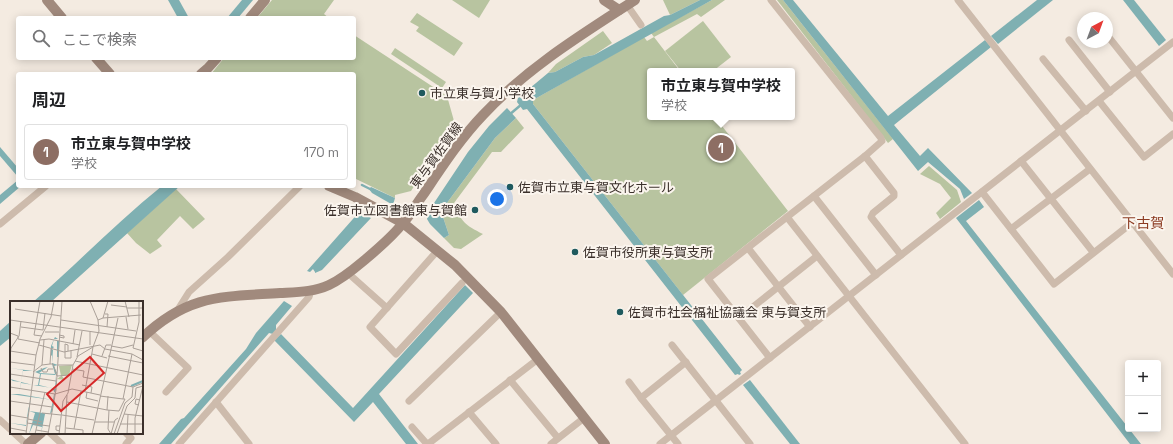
<!DOCTYPE html>
<html lang="ja">
<head>
<meta charset="utf-8">
<style>
	body { margin:0; font-family:"Space Grotesk","Noto Sans JP",sans-serif; background:#f6f6f6; color:#202124 }
	.controls { position:absolute; right:12px; bottom:12px; display:grid; overflow:hidden; border-radius:4px; box-shadow:0 2px 10px #0003 }
	.controls button { width:36px; height:36px; display:grid; place-items:center; padding:0; border:0; border-bottom:1px solid #e0e0e0; background:#fff; color:#202124; font:20px sans-serif }
	.compass { position:absolute; left:1077px; top:12px; width:36px; height:36px; border-radius:50%; background:#fff; box-shadow:0 2px 10px #0003; rotate:41deg }
	.you { position:absolute; left:497px; top:199px; width:14px; height:14px; margin:-10px; border:3px solid #fff; border-radius:50%; background:#1a73e8; box-shadow:0 0 0 6px #1a73e833 }
	.badge { display:grid; place-items:center; width:26px; height:26px; border-radius:50%; background:#1f5a5e; color:#fff; font-size:13px; font-weight:700 }
	.pin { position:absolute; translate:-50% -50%; border:2px solid #fff; box-shadow:0 1px 4px #0006 }
	.popup { position:absolute; left:647px; top:68px; width:148px; height:52px; box-sizing:border-box; display:grid; place-content:center; border-radius:4px; background:#fff; filter:drop-shadow(0 1px 3px #0005); font-size:13px; white-space:nowrap; color:#757577 }
	.popup b { font-size:15px; color:#202124 }
	.popup::after { content:''; position:absolute; left:50%; top:100%; margin-left:-8px; border:8px solid transparent; border-top-color:#fff }
	.list { margin:0; padding:0; list-style:none }
	h2 { display:flex; justify-content:space-between; align-items:center; height:52px; margin:0; padding:0 16px; font-size:17px }
	h2 small { font-size:13px; font-weight:400; color:#757577 }
	.list li { display:grid; grid-template-columns:26px 1fr auto; gap:12px; align-items:center; box-sizing:border-box; height:56px; margin:0 8px 8px; padding:0 8px; border:1px solid #e0e0e0; border-radius:4px }
	.list b { display:block; font-size:15px; white-space:nowrap }
	.list p { margin:0; font-size:13px; white-space:nowrap; color:#757577 }
	.list em { font-size:13px; font-style:normal; color:#757577 }
	.icon { flex:none; width:22px; height:22px; fill:none; stroke:currentColor; stroke-width:2; stroke-linecap:round; stroke-linejoin:round }
	.map { position:relative; flex:none; width:1173px; height:444px; overflow:hidden }
	.search { position:absolute; background:#fff; box-shadow:0 2px 10px #0003; left:16px; top:16px; width:340px; height:44px; display:flex; align-items:center; gap:10px; box-sizing:border-box; padding:0 14px; border-radius:4px; color:#757577; font-size:15px }
	.panel { position:absolute; background:#fff; box-shadow:0 2px 10px #0003; left:16px; top:72px; width:340px; height:116px; border-radius:4px }
	.map>svg:first-child { display:block }
</style>
</head>
<body>
<div class="map">
<svg width="1173" height="444" viewBox="0 0 1173 444">
	<rect width="100%" height="100%" fill="#f4ebe1"/>
	<g fill="#b8c4a0">
		<path d="M272 0H334L324 14 329 18H257Z"/>
		<path d="M452 0H490L479 18Z"/>
		<path d="M663 0H700L670 15Z"/>
		<path d="M712 0H725L701 17 697 14 654 37 680 71H650V117H715L788 211 683 295 533 104V100L644 37 647 41 654 37 651 33Z"/>
		<path d="M777 0H783L893 139 888 143Z"/>
		<path d="M417 13 463 43 454 56 416 31 419 27 410 22Z"/>
		<path d="M703 21 731 57 713 71H681L665 51Z"/>
		<path d="M603 31 612 43 594 55 583 57 555 72 548 73 556 64Z"/>
		<path d="M354 35 447 96 456 128 442 143 411 191 395 195V198L354 178V74H211L224 58H354Z"/>
		<path d="M395 48 446 82 442 88 391 54Z"/>
		<path d="M516 118 524 128 501 152H492L454 203C461 222 465 225 483 234L461 249 454 248 444 238 449 235 441 211 495 138Z"/>
		<path d="M929 166 957 190 961 202 940 219 936 213 951 198 940 184 920 174Z"/>
		<path d="M176 189 205 219 193 229 180 216 157 240 162 246 150 254 136 243 127 233Z"/>
	</g>
	<g fill="#7fb0b2">
		<path d="M168 0H179L189 18H178Z"/>
		<path d="M242 0H253L238 18H227Z"/>
		<path d="M700 0H712L533 100V104L742 370 740 372 741 374 739 375 738 374 735 375 527 109 523 110 517 102 518 98 548 73 555 72 583 57 594 55 664 16 670 15Z"/>
		<path d="M783 0H793L888 116 985 40 991 47 894 125 920 156 928 148 972 193 964 199 960 189 928 162 918 171Z"/>
		<path d="M1037 0H1053L998 44 991 36Z"/>
		<path d="M1123 0H1134L1166 40 1159 46Z"/>
		<path d="M507 108 516 118 495 138 441 211 449 235 444 238 430 224 427 219 430 209 468 152 489 126Z"/>
		<path d="M0 147 18 168V177L0 156Z"/>
		<path d="M18 180V186H21L0 204V195Z"/>
		<path d="M162 186H180L51 302H33C77 264 117 222 162 186Z"/>
		<path d="M371 187 395 198 393 205 372 193 369 189Z"/>
		<path d="M979 200 984 207 966 221 1141 444H1130L956 218Z"/>
		<path d="M360 211 371 218 322 270 315 273V272L313 269 310 272 307 271Z"/>
		<path d="M465 285 473 293 379 394 418 444H406L373 402 354 422 274 340 281 334 353 408Z"/>
		<path d="M284 301 292 306 276 325V331L273 334 269 333 171 444H159L181 419 184 418 246 349 256 333Z"/>
		<path d="M11 321V337L0 346V331Z"/>
		<path d="M750 380 800 444H790L743 385Z"/>
	</g>
	<g fill="none" stroke-linecap="round" stroke-linejoin="round">
		<g stroke="#7fb0b2" stroke-width="2.5">
			<path d="M509 115 522 104"/>
			<path d="M362 185 372 190"/>
		</g>
		<g stroke="#cdbbac" stroke-width="7">
			<path d="M771 0 881 138 882 141 865 156 787 217 965 444"/>
			<path d="M958 0 1173 274"/>
			<path d="M627 5 641 25"/>
			<path d="M1107 35 1173 118"/>
			<path d="M1069 40 1110 92"/>
			<path d="M1043 59 1086 111"/>
			<path d="M1099 101 1144 157 1173 134"/>
			<path d="M865 156 894 193V196L873 213 871 217 901 255"/>
			<path d="M1021 161 1093 252"/>
			<path d="M982 192 1054 284 1133 222"/>
			<path d="M814 196 876 275"/>
			<path d="M0 224 46 186"/>
			<path d="M1011 229 1090 169"/>
			<path d="M748 248 810 327"/>
			<path d="M438 250 370 327 396 354 462 283"/>
			<path d="M349 274 387 308"/>
			<path d="M177 311 189 292 228 257 300 186"/>
			<path d="M739 318 817 256"/>
			<path d="M149 331 188 368 166 392"/>
			<path d="M672 345 750 444"/>
			<path d="M770 358 708 279 787 217"/>
			<path d="M510 380 558 438"/>
			<path d="M629 382 641 398"/>
			<path d="M409 401 501 312"/>
			<path d="M216 402 249 444"/>
			<path d="M469 412 496 444"/>
			<path d="M0 420 11 430"/>
			<path d="M412 427 427 444"/>
			<path d="M14 433 26 444"/>
			<path d="M50 433 62 444"/>
			<path d="M126 444 131 438 126 433"/>
			<path d="M179 444 309 297 311 291"/>
			<path d="M428 444 538 359"/>
			<path d="M551 444 584 418"/>
			<path d="M660 444 1173 42"/>
			<path d="M678 444 641 398 686 362"/>
		</g>
		<g stroke="#a18a7d" stroke-width="10">
			<path d="M47 0 62 18"/>
			<path d="M604 0 619 10"/>
			<path d="M250 18 265 0"/>
			<path d="M96 58 110 74"/>
			<path d="M201 74 208 68 217 58"/>
			<path d="M329 186 355 197 403 223 455 265 501 312 605 444"/>
			<path d="M142 338C188 294 221 297 280 293 297 292 314 292 329 285 344 278 355 268 367 258 380 247 393 236 403 223 411 215 416 204 423 195 442 167 460 139 483 115 527 68 581 35 635 0"/>
			<path d="M28 444 41 433"/>
		</g>
	</g>
	<g fill="#1f5a5e" stroke="#fbf5ee" stroke-width="1.5">
		<circle cx="422" cy="93" r="4"/>
		<circle cx="510" cy="187" r="4"/>
		<circle cx="475" cy="210" r="4"/>
		<circle cx="575" cy="252" r="4"/>
		<circle cx="620" cy="312" r="4"/>
	</g>
	<g text-anchor="middle" stroke-width="4" stroke-linejoin="round" paint-order="stroke">
		<g font-size="13" fill="#3b302b" stroke="#fbf5ee" text-anchor="start">
			<text x="430" y="98">市立東与賀小学校</text>
			<text x="518" y="192">佐賀市立東与賀文化ホール</text>
			<text x="467" y="215" text-anchor="end">佐賀市立図書館東与賀館</text>
			<text x="583" y="257">佐賀市役所東与賀支所</text>
			<text x="628" y="317">佐賀市社会福祉協議会 東与賀支所</text>
		</g>
		<g font-size="13" fill="#3b302b" stroke="#fbf5ee">
			<text transform="translate(436 155) rotate(-54)" y="5">東与賀佐賀線</text>
		</g>
		<g font-size="14" fill="#8c3b22" stroke="#fbf5ee">
			<text x="1143" y="228">下古賀</text>
		</g>
	</g>
	<g transform="translate(10 301)">
		<rect width="133" height="133" fill="#f4ebe1"/>
		<path d="M62 64 59 74 52 75 55 79 47 78 51 75 49 65Z" fill="#b8c4a0"/>
		<path d="M45 36 48 38H44L42 45 44 46 42 48 43 49 42 62 48 64 44 65 47 72 45 74 46 89 45 92 42 87 11 82 9 93 43 99 44 93H45L42 111 40 113H35L31 133 32 126 23 124 19 133 25 112 19 110 16 125 11 124 10 133 11 124 0 122 16 124 18 110 0 107 18 110 21 96 0 93H9L11 81 3 80 0 78 11 81 13 69 0 67 23 70H20V76V70H13L11 81 23 84H28L30 73 25 71 34 67 38 66 29 72 45 73 42 63V55L41 54V45L44 38ZM31 73 45 74V88L29 84ZM21 96 43 99 40 113 19 110Z" fill="#7fb0b2" fill-rule="evenodd"/>
		<path fill="none" stroke="#7fb0b2" stroke-width="2" d="M48 56V40M121 85 133 80"/>
		<path fill="none" stroke="#aaa098" stroke-width="1" d="M30 0 24 34 32 35M115 0 119 16M129 0V21L123 47 133 50M101 4 117 6M117 7H133M5 8 51 15M95 13H98L97 26M116 16 118 28M93 17 131 14M0 19 133 38M51 19 126 30M88 19 93 17 98 0M11 26 33 29M33 29 35 12M35 31H49M80 31V44M0 32 8 35V38L30 42M49 36 54 37V35L49 34M30 39 39 38 70 44M63 43 65 29M29 44 54 51 90 44 95 48 122 53 133 59M101 45 112 47 123 44M0 50 26 54M58 50V44L55 43V57H61V49M82 53 97 57M0 54 1 47 9 35 11 20M92 55 96 44H101M98 55 133 62M67 56 72 30M65 60 133 74M0 61 24 64M40 63H43L47 75M40 63 41 48M32 64 34 39M48 64H63M31 67 33 71H37L38 68H43M62 68 74 70 73 76 123 86 133 82M23 71 32 64 40 63M0 73 46 80M47 75 60 74M72 84 82 86 81 92M0 86 45 93 62 88 90 94M75 90 83 46M77 91 76 97 88 100M90 95 113 98 122 53M98 95 97 109 109 110 115 98H113M0 100 42 106M57 101 97 109M129 104 125 103 126 98 130 99M99 109 98 128 101 133M32 112 51 114M114 113 133 115M0 114 18 117M52 114 84 119M18 118 32 121M85 121H104M17 122 39 125M110 123H133M0 127 16 130M56 127 73 129V132M64 128 71 90M26 129 38 131M50 130 46 129V125H50M16 133 26 54 30 38 41 16 44 0M25 133 35 91M38 133 46 89 52 0M49 133 53 100 58 92 63 64 68 55 83 46 89 30 88 19 80 0M55 133 57 94M71 133H92M82 133 108 17M101 133 105 119 108 117M104 133 115 102 122 96 123 86M107 133 117 105 125 97 126 87 133 85M117 133 118 114M125 133V117L133 85"/>
		<path fill="#d62828" fill-opacity="0.15" stroke="#d62828" stroke-width="2" d="M80 56 94 72 51 110 37 93Z"/>
		<rect width="133" height="133" fill="none" stroke="#3b302b" stroke-width="2"/>
	</g>
</svg>
<div class="controls">
<button>+</button>
<button>−</button>
</div>
<svg class="compass" viewBox="-18 -18 36 36"><path d="M0-13l5 13h-10z" fill="#e53935"/><path d="M0 13l5-13h-10z" fill="#757577"/></svg>
<div class="you"></div>
<div class="pin badge" style="left:721px;top:148px;background:#8d6e63">1</div>
<div class="popup"><b>市立東与賀中学校</b>学校</div>
<div class="search"><svg class="icon" aria-label="search" viewBox="0 0 24 24"><circle cx="10" cy="10" r="6"/><path d="M15 15l6 6"/></svg>ここで検索</div>
<section class="panel">
<h2>周辺<small></small></h2>
<ul class="list">
<li><span class="badge" style="background:#8d6e63">1</span><div><b>市立東与賀中学校</b><p>学校</p></div><em>170 m</em></li>
</ul>
</section>
</div>
</body>
</html>
